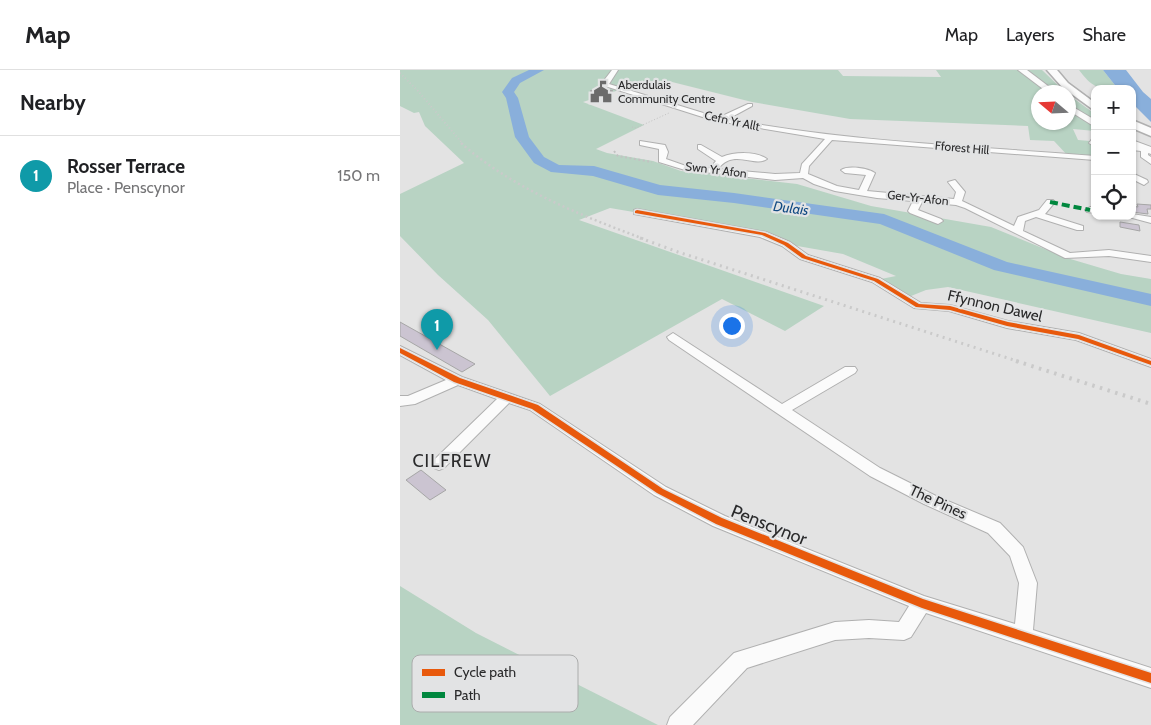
<!DOCTYPE html>
<html lang="en">
<head>
<meta charset="utf-8">
<style>
	body { margin:0; font-family:Cabin,sans-serif; background:#f2f2f2; color:#202124 }
	.controls { position:absolute; right:15px; top:15px; display:grid; overflow:hidden; border-radius:10px; box-shadow:0 1px 4px #0004 }
	.controls button { width:45px; height:45px; display:grid; place-items:center; padding:0; border:0; border-bottom:1px solid #e0e0e0; background:#fff; color:#202124; font:25px sans-serif }
	.compass { position:absolute; left:631px; top:15px; width:45px; height:45px; border-radius:50%; background:#fff; box-shadow:0 1px 4px #0004; rotate:289deg }
	.you { position:absolute; left:331px; top:255px; width:18px; height:18px; margin:-12px; border:4px solid #fff; border-radius:50%; background:#1a73e8; box-shadow:0 0 0 8px #1a73e833 }
	.badge { display:grid; place-items:center; width:32px; height:32px; border-radius:50%; background:#6b6b6b; color:#fff; font-size:16px; font-weight:700 }
	.pin { position:absolute; translate:-50% -41px; filter:drop-shadow(0 1px 2px #0008) }
	.pin::after { content:''; position:absolute; top:26px; width:18px; height:15px; background:inherit; clip-path:polygon(0 0,100% 0,50% 100%) }
	.list { margin:0; padding:0; list-style:none }
	h2 { display:flex; justify-content:space-between; align-items:center; height:65px; margin:0; padding:0 20px; font-size:21px }
	h2 small { font-size:16px; font-weight:400; color:#757577 }
	.list li { display:grid; grid-template-columns:32px 1fr auto; gap:15px; align-items:center; box-sizing:border-box; height:80px; padding:0 20px; border-top:1px solid #e0e0e0 }
	.list b { display:block; font-size:19px; white-space:nowrap }
	.list p { margin:0; font-size:16px; white-space:nowrap; color:#757577 }
	.list em { font-size:16px; font-style:normal; color:#757577 }
	.icon { flex:none; width:28px; height:28px; fill:none; stroke:currentColor; stroke-width:2; stroke-linecap:round; stroke-linejoin:round }
	.map { position:relative; flex:none; width:751px; height:655px; overflow:hidden }
	header { display:flex; align-items:center; gap:30px; box-sizing:border-box; height:70px; padding:0 25px; background:#fff; border-bottom:1px solid #e0e0e0 }
	header strong { font-size:24px }
	nav { display:flex; gap:28px; margin-inline-start:auto; font-size:18px }
	main { display:flex }
	aside { flex:1; background:#fff }
	.map>svg:first-child { display:block }
</style>
</head>
<body>
<header>
<strong>Map</strong>
<nav><a>Map</a><a>Layers</a><a>Share</a></nav>
</header>
<main>
<aside>
<h2>Nearby<small></small></h2>
<ul class="list">
<li><span class="badge" style="background:#0f9aa8">1</span><div><b>Rosser Terrace</b><p>Place · Penscynor</p></div><em>150 m</em></li>
</ul>
</aside>
<div class="map">
<svg width="751" height="655" viewBox="0 0 751 655">
	<rect width="100%" height="100%" fill="#e3e3e3"/>
	<g fill="#b8d3c3">
		<path d="M0 0H438L443 6 541 7 536 0H642L665 22H638V52H668L669 25 695 44V61L673 59 678 70 690 71 695 75V88L669 87 654 71 630 70 628 56 450 49 352 32 268 11 241 14 222 20 209 15 212 10H205L203 12 205 16 219 20 183 32 244 55 196 79 207 83 253 91 281 101 397 114 471 136 591 157 667 188 721 204 751 209V263L548 217 526 220 506 228 476 210 496 206 443 184 386 174 363 164 210 138 179 150 424 236 385 261 322 229 150 326 88 250 38 205 0 166V124L64 93 25 56 19 42 14 43 0 36Z"/>
		<path d="M679 0H703L718 19C697 19 692 17 679 0Z"/>
		<path d="M0 516 76 563 258 655H0Z"/>
	</g>
	<path fill="#89afdb" d="M703 0H726L743 22 751 29V52L732 33V19H718Z"/>
	<g fill="none" stroke-linecap="round" stroke-linejoin="round">
		<path fill="#89afdb" fill-rule="evenodd" d="M129 0H144L120 13 114 22 118 28 129 67 144 87 159 95 194 96 260 115 334 123 484 144 607 192 751 224V236L594 200 480 154 334 133 258 125 193 106 151 102 134 93 115 67 106 28 102 22 112 8Z"/>
	</g>
	<g fill="#cbc4d1" stroke="#a6a6a6">
		<path d="M201 18 213 21H210L213 22 202 26 190 21Z"/>
		<path d="M737 134 751 135V139H747L748 144 732 142V136L738 137Z"/>
		<path d="M720 152 739 155 740 161 720 157Z"/>
		<path d="M0 252 75 294 62 302 0 266Z"/>
		<path d="M21 400 46 420 30 430 6 410Z"/>
	</g>
	<g fill="none" stroke-linecap="round" stroke-linejoin="round">
		<g stroke="#b0b0b0" stroke-width="2">
			<g id="minor">
				<path d="M212 0H218L209 14 313 46 320 47 348 34H352V36L328 49C449 72 572 76 695 86V90L432 70 409 96 408 104 437 116 459 120 466 105 445 103 441 100C448 95 468 98 475 103L467 121 554 129 556 122 548 112 555 110 565 122 562 131 614 156 618 147 639 140 647 130H653L655 132 645 144 683 156V160H677L636 147 625 151 623 161 670 183 709 180 751 186V192L709 186 665 188 565 138 556 135 522 132 518 140 541 149 543 151 538 154 510 143 508 141 513 131 477 128 435 121 414 114 403 108 375 110 285 100 259 92V79L240 75V71L265 75 268 82 266 89 286 96 310 98 316 91 298 79V75H301L322 87C334 82 356 81 367 89 354 98 334 78 318 99L375 104 400 103 402 94 425 69 312 50 205 16 202 13Z"/>
				<path d="M692 69H695V77L689 73Z"/>
				<path d="M732 76 749 77 748 85 751 87V94L741 87V81L732 80Z"/>
				<path d="M732 103 747 110 748 112 744 115 732 109Z"/>
				<path d="M690 137H695V143L687 142 685 140Z"/>
				<path d="M237 139 366 162 390 172 408 185 480 208 521 233 550 235 608 251 679 263 751 289V297L676 270 607 258 549 241 514 238 472 212 400 189 382 176 360 167 234 144V140Z"/>
				<path d="M732 144 751 147V153L725 146H732Z"/>
				<path d="M273 263 382 334 445 297H455L457 300 455 303 392 340 480 398 536 426 600 453 623 477 637 513 633 560 751 598V618L526 543 511 567 504 570 469 568 435 570 347 598 293 655H267L270 647 334 583 435 552 469 550 499 552 509 536 313 456 254 425 130 340 109 333 44 398 39 400 34 398 31 394 34 390 97 329 58 315 15 334 0 336V326H8L46 310 0 285V276L62 307 140 334 266 417 325 446 524 526 615 554 619 513 610 486 588 463 524 434 470 406 269 270 267 267Z"/>
			</g>
		</g>
		<g stroke="#b0b0b0" stroke-width="2">
			<g id="major">
				<path d="M618 0H627L656 22H647Z"/>
				<path d="M668 34 695 50V57L668 40Z"/>
				<path d="M732 70 751 77V84L732 77Z"/>
			</g>
		</g>
		<g stroke="#b0b0b0" stroke-width="3">
			<g id="highway">
				<path d="M647 0H657L668 13 695 33V41L662 17Z"/>
				<path d="M732 50 751 58V66L732 58Z"/>
			</g>
		</g>
		<path stroke="#c2c2c2" stroke-width="1" stroke-dasharray="1 2" stroke-linecap="butt" d="M232 57 236 58 269 43"/>
		<path stroke="#c2c2c2" stroke-width="2" stroke-dasharray="2 2.5" stroke-linecap="butt" d="M214 81 218 86 252 92"/>
		<use href="#minor" fill="#fbfbfb" fill-rule="evenodd"/>
		<use href="#major" fill="#fbfbfb" fill-rule="evenodd"/>
		<use href="#highway" fill="#fbfbfb" fill-rule="evenodd"/>
		<path stroke="#cacaca" stroke-width="2" stroke-dasharray="1 2.5" stroke-linecap="butt" d="M0 3 18 21 63 74"/>
		<path stroke="#cacaca" stroke-width="2.5" stroke-dasharray="2 3" stroke-linecap="butt" d="M61 73C113 119 180 145 244 169"/>
		<path stroke="#cacaca" stroke-width="3" stroke-dasharray="2 4.5" stroke-linecap="butt" d="M240 168 278 182 620 292"/>
		<path stroke="#cacaca" stroke-width="4" stroke-dasharray="2.5 5.5" stroke-linecap="butt" d="M616 291 751 334"/>
		<path stroke="#00873e" stroke-width="4" stroke-dasharray="8 4" stroke-linecap="butt" d="M650 132 690 140"/>
		<g stroke="#e2e3e4" stroke-width="3">
			<g id="cycleway">
				<path d="M237 140 365 163 388 173 406 186 478 209 519 234 550 236 608 252 679 265 751 291V295L678 269 607 256 550 240 516 237 474 211 402 188 384 175 362 165 235 143V141Z"/>
				<path d="M0 278 60 308 138 335 263 419 322 448 523 529 751 603V613L522 538 316 454 257 423 132 339 54 312 0 283Z"/>
			</g>
		</g>
		<use href="#cycleway" fill="#e8590c" fill-rule="evenodd"/>
	</g>
	<defs>
		<g id="civic-bare" transform="scale(1.725)"><path d="M-.6-6.5H3V-4.5H.6V-3L4-1V1h2V6H-6V1h2V-1L-.6-3ZM-1.2 2.5V6h2.4V2.5Z" fill="#6b6b6b" stroke="#e2e3e4" stroke-width="2.5" paint-order="stroke"/></g>
	</defs>
	<g fill-rule="evenodd">
		<use href="#civic-bare" x="201" y="22"/>
	</g>
	<g text-anchor="middle" stroke-width="4.5" stroke-linejoin="round" paint-order="stroke">
		<g font-size="12" fill="#2a2a2b" stroke="#e2e3e4" text-anchor="start">
			<text x="218" y="19">Aberdulais<tspan x="218" dy="14">Community Centre</tspan></text>
		</g>
		<g font-size="12" fill="#2a2a2b" stroke="#e2e3e4">
			<text transform="translate(332 51) rotate(12)" y="4">Cefn Yr Allt</text>
			<text transform="translate(562 78) rotate(5)" y="4">Fforest Hill</text>
			<text transform="translate(316 100) rotate(7)" y="4">Swn Yr Afon</text>
			<text transform="translate(518 128) rotate(6)" y="4">Ger-Yr-Afon</text>
		</g>
		<g font-size="14" font-style="italic" fill="#114a83" stroke="#e2e3e4">
			<text transform="translate(391 138) rotate(7)" y="5">Dulais</text>
		</g>
		<g font-size="15" fill="#2a2a2b" stroke="#e2e3e4">
			<text transform="translate(595 236) rotate(13)" y="5">Ffynnon Dawel</text>
			<text transform="translate(538 432) rotate(25)" y="5">The Pines</text>
		</g>
		<g font-size="18" letter-spacing="1" fill="#2a2a2b" stroke="#e2e3e4">
			<text x="52" y="397">CILFREW</text>
		</g>
		<g font-size="18" fill="#2a2a2b" stroke="#e2e3e4">
			<text transform="translate(369 455) rotate(22)" y="6">Penscynor</text>
		</g>
	</g>
	<rect x="12" y="585" width="166" height="57" rx="8" fill="#e2e3e4" stroke="#abacac" stroke-width="1"/>
	<rect x="22" y="599" width="23" height="7" fill="#e8590c"/>
	<rect x="22" y="622" width="23" height="6" fill="#00873e"/>
	<g font-size="14" fill="#2a2a2b">
		<text x="54" y="607">Cycle path</text>
		<text x="54" y="630">Path</text>
	</g>
</svg>
<div class="controls">
<button>+</button>
<button>−</button>
<button><svg class="icon" aria-label="locate" viewBox="0 0 24 24"><circle cx="12" cy="12" r="6"/><path d="M12 2v4M12 18v4M2 12h4M18 12h4"/></svg></button>
</div>
<svg class="compass" viewBox="-18 -18 36 36"><path d="M0-13l5 13h-10z" fill="#e53935"/><path d="M0 13l5-13h-10z" fill="#757577"/></svg>
<div class="you"></div>
<div class="pin badge" style="left:37px;top:280px;background:#0f9aa8">1</div>
</div>
</main>
</body>
</html>
